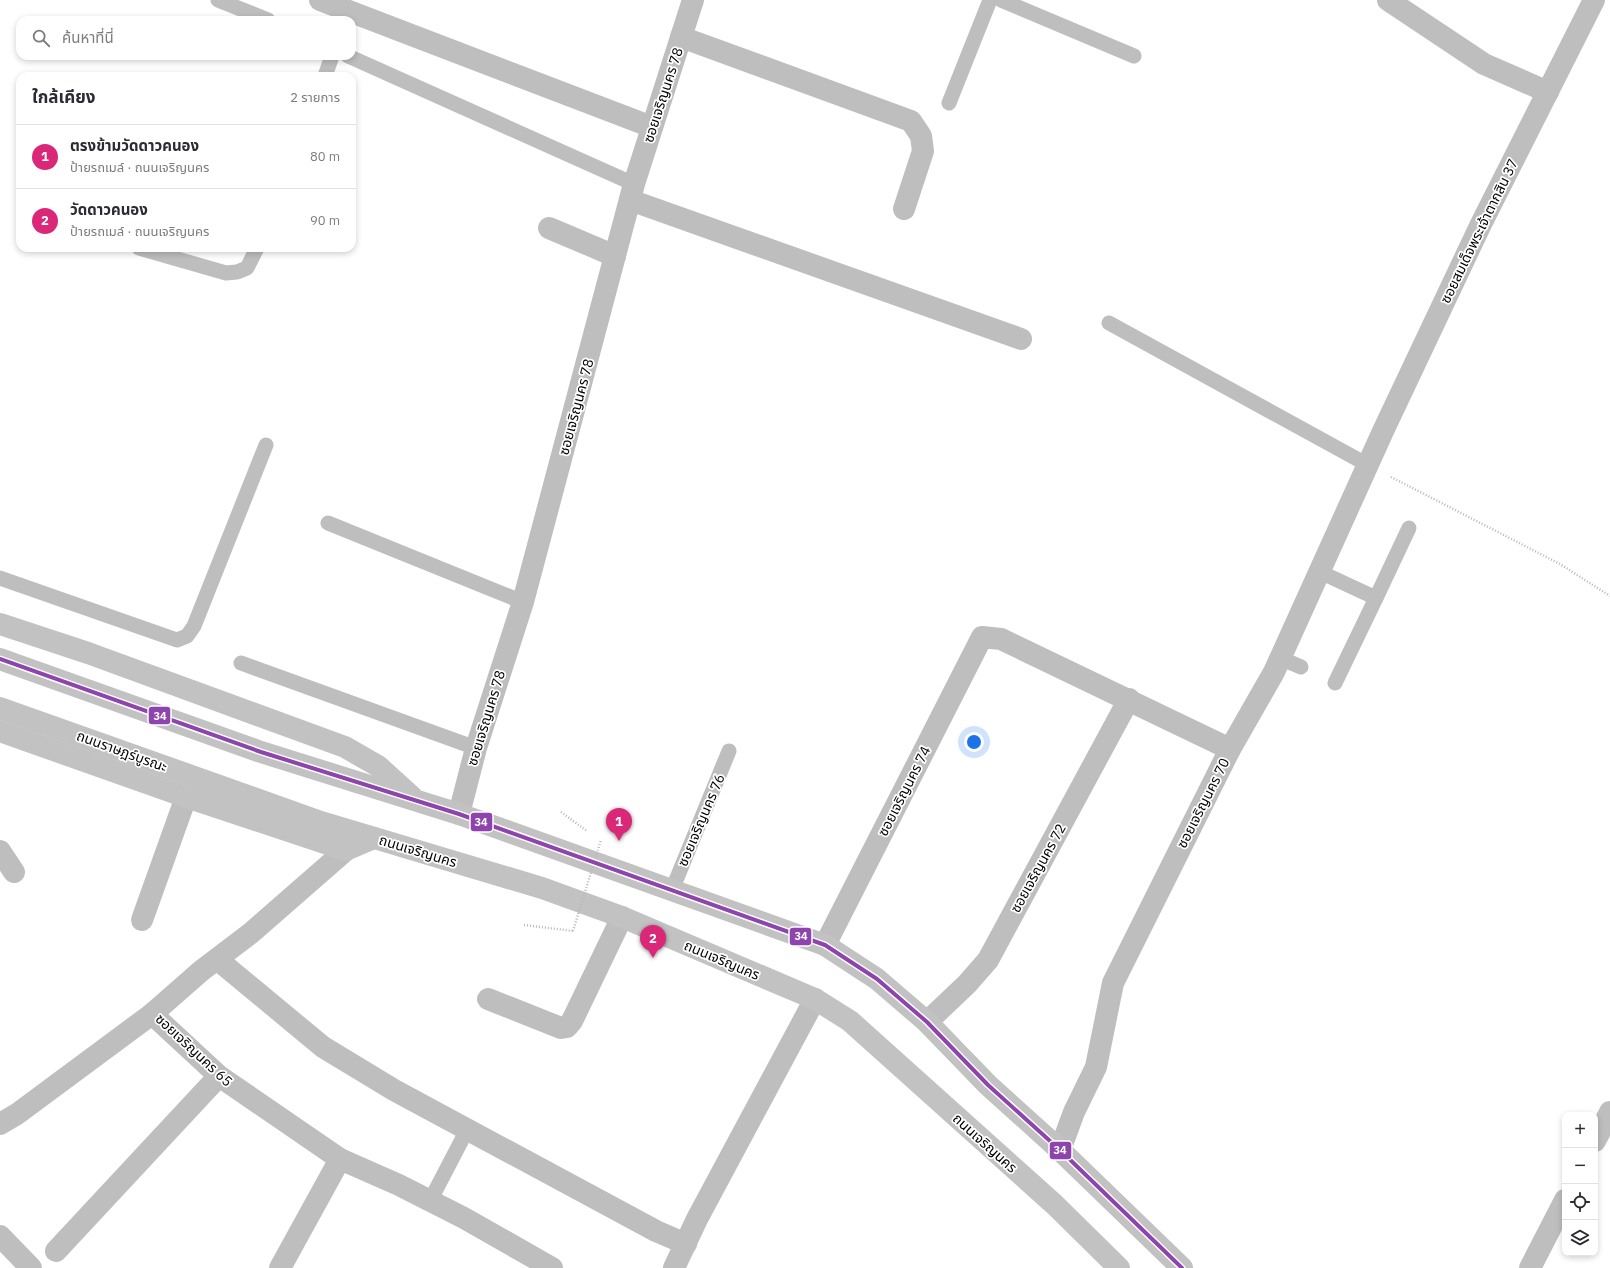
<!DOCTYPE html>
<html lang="th">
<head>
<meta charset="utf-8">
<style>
	body { margin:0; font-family:"IBM Plex Sans","Noto Sans Thai",sans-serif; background:#f2f2f3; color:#2b2b33 }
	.controls { position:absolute; right:12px; bottom:12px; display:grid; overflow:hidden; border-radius:8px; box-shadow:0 2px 6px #0003 }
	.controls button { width:36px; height:36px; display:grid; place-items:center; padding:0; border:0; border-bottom:1px solid #e1e1e2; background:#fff; color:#2b2b33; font:20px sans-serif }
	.you { position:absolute; left:974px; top:742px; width:14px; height:14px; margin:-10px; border:3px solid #fff; border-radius:50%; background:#1a73e8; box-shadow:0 0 0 6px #1a73e833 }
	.badge { display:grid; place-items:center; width:26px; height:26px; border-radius:50%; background:#db2777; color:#fff; font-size:13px; font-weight:700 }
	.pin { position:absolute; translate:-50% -33px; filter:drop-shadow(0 1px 2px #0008) }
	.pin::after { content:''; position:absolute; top:21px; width:14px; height:12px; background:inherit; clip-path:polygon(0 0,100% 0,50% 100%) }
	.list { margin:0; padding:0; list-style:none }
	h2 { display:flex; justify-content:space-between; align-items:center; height:52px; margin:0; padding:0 16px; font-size:17px }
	h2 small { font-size:13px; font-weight:400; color:#7c7c81 }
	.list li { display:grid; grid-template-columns:26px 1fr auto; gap:12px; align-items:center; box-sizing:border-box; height:64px; padding:0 16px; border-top:1px solid #e1e1e2 }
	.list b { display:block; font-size:15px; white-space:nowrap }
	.list p { margin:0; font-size:13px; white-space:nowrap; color:#7c7c81 }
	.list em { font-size:13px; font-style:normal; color:#7c7c81 }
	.icon { flex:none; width:22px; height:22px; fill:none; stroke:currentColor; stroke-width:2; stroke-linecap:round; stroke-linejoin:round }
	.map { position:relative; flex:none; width:1610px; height:1268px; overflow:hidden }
	.search { position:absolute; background:#fff; box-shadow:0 2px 6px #0003; left:16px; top:16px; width:340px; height:44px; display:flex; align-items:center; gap:10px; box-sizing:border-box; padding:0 14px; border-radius:12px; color:#7c7c81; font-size:15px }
	.panel { position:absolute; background:#fff; box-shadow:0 2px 6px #0003; left:16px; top:72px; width:340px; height:180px; border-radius:12px }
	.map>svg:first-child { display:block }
</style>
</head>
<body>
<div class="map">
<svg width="1610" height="1268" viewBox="0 0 1610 1268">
	<rect width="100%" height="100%" fill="#fff"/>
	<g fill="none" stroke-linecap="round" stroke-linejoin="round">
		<g stroke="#b8b8b8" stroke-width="2.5" stroke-dasharray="1 2" stroke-linecap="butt">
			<path d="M1391 477 1560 564 1610 596"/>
			<path d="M561 812 587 831"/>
			<path d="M524 925 573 931"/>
		</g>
		<g stroke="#bebebe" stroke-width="15">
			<path d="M218 0 268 20"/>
			<path d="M1001 0 1134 56"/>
			<path d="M348 56 634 184"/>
			<path d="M325 76 332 56"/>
			<path d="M949 103 990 0"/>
			<path d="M139 248 226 273 237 272 247 268 257 248"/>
			<path d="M1109 323 1368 465"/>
			<path d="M328 523 523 602"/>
			<path d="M1320 572 1376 598 1335 683"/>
			<path d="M0 578 177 640 187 636 194 626 266 445"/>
			<path d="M1376 598 1409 528"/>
			<path d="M1280 658 1301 667"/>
			<path d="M241 663 476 748"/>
			<path d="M672 890 729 751"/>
			<path d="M430 1201 467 1130"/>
		</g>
		<g stroke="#bebebe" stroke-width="22">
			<path d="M320 0 652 127"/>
			<path d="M1388 0 1484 64 1548 92"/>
			<path d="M681 37 911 121 921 136 923 151 904 209"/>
			<path d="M630 200 1021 339"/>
			<path d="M549 228 615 256"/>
			<path d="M459 814 476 748 523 602 634 184 693 0"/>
			<path d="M0 851 14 872"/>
			<path d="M142 920 186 797"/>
			<path d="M825 945 982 637 1001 639 1230 749"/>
			<path d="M218 960 323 1047 394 1090 656 1231 686 1244"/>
			<path d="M488 999 561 1028 567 1027 572 1021 622 917"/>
			<path d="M152 1014 219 1076 340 1159 399 1185 464 1218 552 1268"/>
			<path d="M927 1022 967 984 988 960 1129 699"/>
			<path d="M0 1124 17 1114 152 1014 201 971 251 933 346 850"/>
			<path d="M1595 1141 1610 1112"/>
			<path d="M1060 1150 1074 1112 1096 1067 1113 983 1230 749 1274 672 1384 429 1481 224 1594 0"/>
			<path d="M0 1236 31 1268"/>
			<path d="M56 1251 219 1076"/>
			<path d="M280 1268 340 1159"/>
			<path d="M674 1268 697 1219 815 999"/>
			<path d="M1530 1268 1565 1200"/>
		</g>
		<g stroke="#c2c2c2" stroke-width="22">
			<path d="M0 624 88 653 345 747 378 766 411 796"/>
			<path d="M0 659 261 752 459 814 825 945 877 979 927 1022 988 1085 1060 1150 1182 1268"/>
			<path d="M0 708 321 822 542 888 622 917 815 999 850 1021 1055 1205 1119 1268"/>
			<path d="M0 731 186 797 346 850 374 838"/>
		</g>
		<path stroke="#b8b8b8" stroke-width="2.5" stroke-dasharray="1 2" stroke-linecap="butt" d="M573 931 601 840"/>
		<g stroke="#fff" stroke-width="7">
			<path id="bus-1" d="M0 659 261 752 459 814 825 945 877 979 927 1022 988 1085 1060 1150 1182 1268"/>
		</g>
		<use href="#bus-1" stroke="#8e44ad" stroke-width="4"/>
	</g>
	<g text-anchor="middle" stroke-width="3.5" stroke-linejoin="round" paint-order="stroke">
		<g font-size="14" fill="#000" stroke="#fff">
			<text transform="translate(663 95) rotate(-72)" y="5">ซอยเจริญนคร 78</text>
			<text transform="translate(1479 231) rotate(-64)" y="5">ซอยสมเด็จพระเจ้าตากสิน 37</text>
			<text transform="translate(576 407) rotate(-75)" y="5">ซอยเจริญนคร 78</text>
			<text transform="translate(486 718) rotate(-73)" y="5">ซอยเจริญนคร 78</text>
			<text transform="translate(122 751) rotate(20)" y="5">ถนนราษฎร์บูรณะ</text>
			<text transform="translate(904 791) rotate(-63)" y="5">ซอยเจริญนคร 74</text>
			<text transform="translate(1203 803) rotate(-63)" y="5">ซอยเจริญนคร 70</text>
			<text transform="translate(701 820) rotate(-67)" y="5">ซอยเจริญนคร 76</text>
			<text transform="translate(418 851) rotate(17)" y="5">ถนนเจริญนคร</text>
			<text transform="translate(1038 868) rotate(-61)" y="5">ซอยเจริญนคร 72</text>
			<text transform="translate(722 960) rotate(23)" y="5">ถนนเจริญนคร</text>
			<text transform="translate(194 1050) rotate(43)" y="5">ซอยเจริญนคร 65</text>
			<text transform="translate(985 1143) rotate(42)" y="5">ถนนเจริญนคร</text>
		</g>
	</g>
	<g stroke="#fff" stroke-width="1.5">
		<rect x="148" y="706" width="23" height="19" rx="4" fill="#8e44ad"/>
		<rect x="470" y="812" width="23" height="20" rx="4" fill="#8e44ad"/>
		<rect x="789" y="927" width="23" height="19" rx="4" fill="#8e44ad"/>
		<rect x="1049" y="1141" width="23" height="19" rx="4" fill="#8e44ad"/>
	</g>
	<g font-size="11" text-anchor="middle" font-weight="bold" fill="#fff">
		<text x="160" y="720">34</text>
		<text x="481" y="826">34</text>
		<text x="801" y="940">34</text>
		<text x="1060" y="1154">34</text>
	</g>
</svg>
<div class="controls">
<button>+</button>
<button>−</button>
<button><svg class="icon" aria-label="locate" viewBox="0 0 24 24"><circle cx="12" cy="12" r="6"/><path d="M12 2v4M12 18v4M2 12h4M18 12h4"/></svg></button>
<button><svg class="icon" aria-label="layers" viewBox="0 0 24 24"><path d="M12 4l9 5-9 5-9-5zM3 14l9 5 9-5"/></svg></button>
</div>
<div class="you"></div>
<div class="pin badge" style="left:619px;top:841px">1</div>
<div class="pin badge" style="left:653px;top:958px">2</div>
<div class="search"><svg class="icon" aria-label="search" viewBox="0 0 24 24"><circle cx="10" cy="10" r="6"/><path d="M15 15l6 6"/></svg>ค้นหาที่นี่</div>
<section class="panel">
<h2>ใกล้เคียง<small>2 รายการ</small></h2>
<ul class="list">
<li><span class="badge">1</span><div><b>ตรงข้ามวัดดาวคนอง</b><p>ป้ายรถเมล์ · ถนนเจริญนคร</p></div><em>80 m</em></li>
<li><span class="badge">2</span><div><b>วัดดาวคนอง</b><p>ป้ายรถเมล์ · ถนนเจริญนคร</p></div><em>90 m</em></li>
</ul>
</section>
</div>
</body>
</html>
